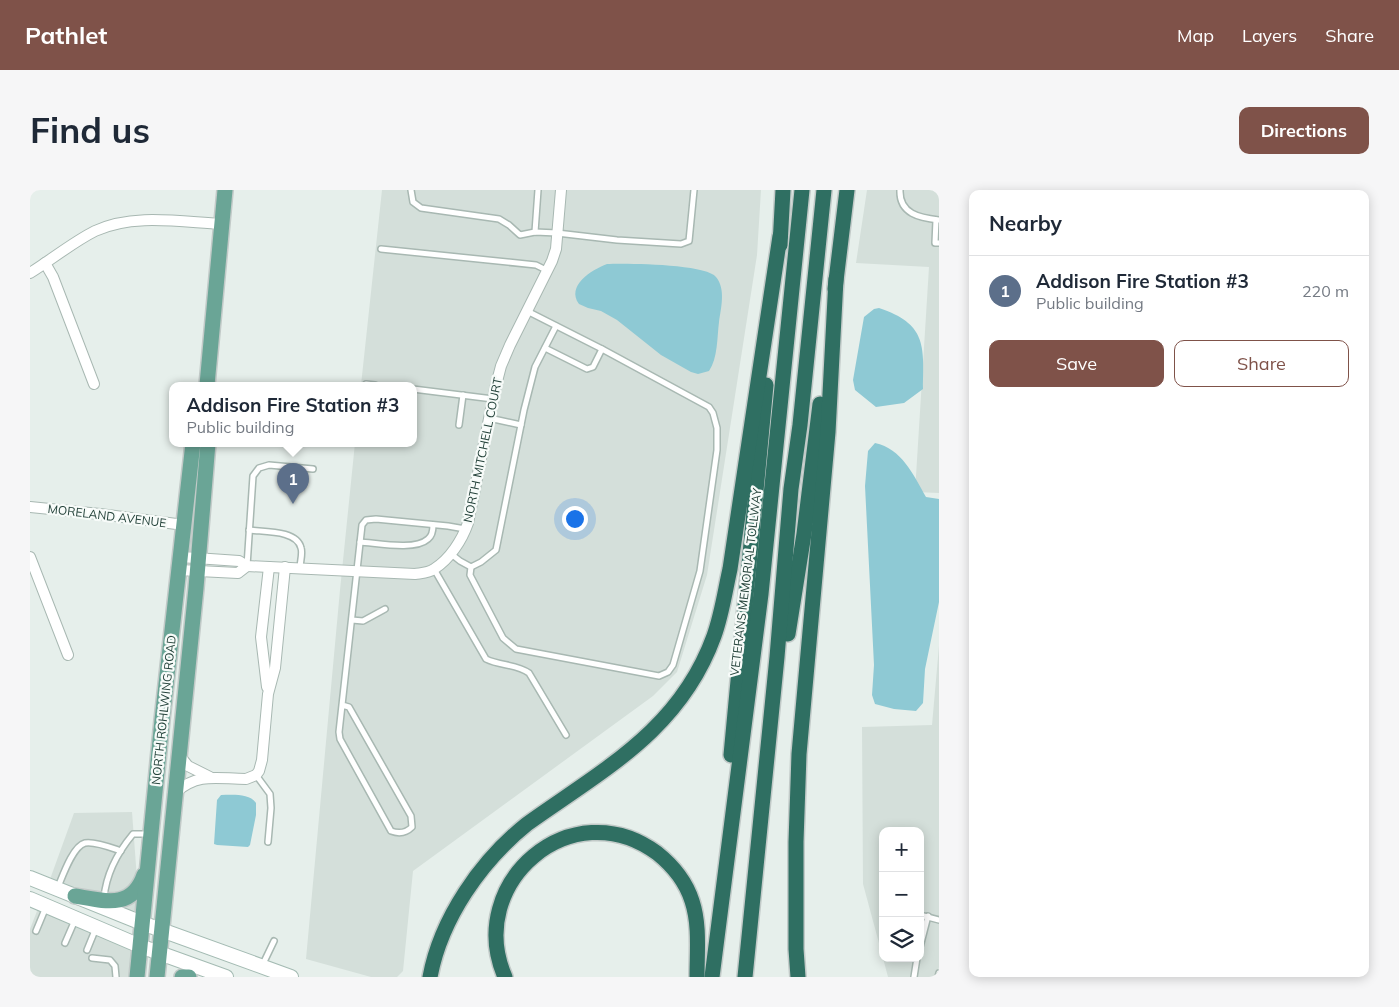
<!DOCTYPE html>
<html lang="en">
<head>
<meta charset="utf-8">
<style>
	body { margin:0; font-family:Mulish,sans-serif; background:#f6f6f7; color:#1f2937 }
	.controls { position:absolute; right:15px; bottom:15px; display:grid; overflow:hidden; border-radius:10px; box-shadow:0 2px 12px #0003 }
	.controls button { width:45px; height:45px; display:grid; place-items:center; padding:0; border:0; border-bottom:1px solid #e0e1e3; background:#fff; color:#1f2937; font:25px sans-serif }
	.you { position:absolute; left:544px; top:328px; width:18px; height:18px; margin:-12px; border:4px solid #fff; border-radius:50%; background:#1a73e8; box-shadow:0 0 0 8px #1a73e833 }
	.badge { display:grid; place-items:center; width:32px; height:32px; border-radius:50%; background:#7f5249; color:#fff; font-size:16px; font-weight:700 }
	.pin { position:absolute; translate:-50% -41px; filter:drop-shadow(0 1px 2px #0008) }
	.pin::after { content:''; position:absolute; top:26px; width:18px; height:15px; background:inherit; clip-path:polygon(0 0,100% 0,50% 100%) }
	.popup { position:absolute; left:139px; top:192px; width:248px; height:65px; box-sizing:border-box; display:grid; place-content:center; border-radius:10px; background:#fff; filter:drop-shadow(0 1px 4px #0005); font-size:16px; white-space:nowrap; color:#747a83 }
	.popup b { font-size:19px; color:#1f2937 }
	.popup::after { content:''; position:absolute; left:50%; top:100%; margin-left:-10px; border:10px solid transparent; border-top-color:#fff }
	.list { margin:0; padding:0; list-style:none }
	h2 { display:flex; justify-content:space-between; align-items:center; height:65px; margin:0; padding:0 20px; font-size:21px }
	h2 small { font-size:16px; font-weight:400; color:#747a83 }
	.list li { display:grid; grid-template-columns:32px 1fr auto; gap:15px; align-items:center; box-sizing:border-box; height:70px; padding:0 20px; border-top:1px solid #e0e1e3 }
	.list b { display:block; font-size:19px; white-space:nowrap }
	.list p { margin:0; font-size:16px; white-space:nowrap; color:#747a83 }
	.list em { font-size:16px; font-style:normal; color:#747a83 }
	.actions { display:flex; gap:10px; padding:15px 20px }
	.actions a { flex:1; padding:11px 0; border:1px solid #7f5249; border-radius:10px; text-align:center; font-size:18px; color:#7f5249 }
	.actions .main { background:#7f5249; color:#fff }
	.icon { flex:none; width:28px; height:28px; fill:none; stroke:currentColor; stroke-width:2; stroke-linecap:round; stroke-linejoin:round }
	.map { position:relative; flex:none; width:909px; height:787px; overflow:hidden; border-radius:10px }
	header { display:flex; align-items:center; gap:30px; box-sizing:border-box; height:70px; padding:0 25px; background:#7f5249; color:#fff }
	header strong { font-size:24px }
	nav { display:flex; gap:28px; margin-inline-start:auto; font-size:18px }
	.intro { display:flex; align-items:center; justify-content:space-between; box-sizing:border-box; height:120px; padding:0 30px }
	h1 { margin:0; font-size:35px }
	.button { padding:12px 22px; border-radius:10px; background:#7f5249; color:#fff; font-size:18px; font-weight:700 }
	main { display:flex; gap:30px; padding:0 30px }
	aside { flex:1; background:#fff; border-radius:10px; box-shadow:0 2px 12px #0003 }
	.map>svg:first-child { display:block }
</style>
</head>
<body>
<header>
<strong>Pathlet</strong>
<nav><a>Map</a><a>Layers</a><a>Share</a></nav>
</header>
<div class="intro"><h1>Find us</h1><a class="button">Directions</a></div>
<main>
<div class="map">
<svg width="909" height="787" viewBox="0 0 909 787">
	<rect width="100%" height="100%" fill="#e6efeb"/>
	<g fill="#d4dfda">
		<path d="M352 0H731L727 65 677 385 647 482 623 506 383 681 373 781 367 787H341L276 769 310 400 325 253H383V195H331Z"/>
		<path d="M837 0H909V303L885 302 899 77 826 73Z"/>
		<path d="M909 456V787H858L853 768H890V641H853V768L833 694 832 537 902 535Z"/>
		<path d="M102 622 110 729 19 692 44 623Z"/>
		<path d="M9 716 106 758 104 787H0V739Z"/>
	</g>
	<g fill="#8ec9d4">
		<path d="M577 74C595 73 677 74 686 87 696 99 691 118 689 132 687 147 688 168 679 181L668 184 661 182 631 165 587 130 571 121 558 118 549 114C536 96 561 80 577 74Z"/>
		<path d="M849 118C896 134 894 154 893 199L874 213 846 217 825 200 823 190 834 127 844 119Z"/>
		<path d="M845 253C872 259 883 284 896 307L909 309V412L895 479 893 513 886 521 864 519 845 514 842 505 844 475 835 296 838 261Z"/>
		<path d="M191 605C202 605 219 603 226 613V625L220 655 218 657 187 655 184 654 187 610Z"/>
	</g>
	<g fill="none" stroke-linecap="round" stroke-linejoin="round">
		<g stroke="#a8b8b2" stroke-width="8">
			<g id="lane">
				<path d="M381 0 383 12 391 18 469 29 479 35 490 45 505 42 527 43 587 50 651 54 659 51 664 0"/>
				<path d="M870 0C869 24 890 28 909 30"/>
				<path d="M906 30 905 53H909"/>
				<path d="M505 42 508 0"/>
				<path d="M351 59 506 75 518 81"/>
				<path d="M515 158 557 179 563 177 572 159"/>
				<path d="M336 194 345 195"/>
				<path d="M383 199 463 209"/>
				<path d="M459 228 491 235"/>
				<path d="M429 235 433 205"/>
				<path d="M219 340C234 342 267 340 271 358 273 363 270 372 270 378"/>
				<path d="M330 352C347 353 385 361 398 349 402 346 403 340 403 335"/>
				<path d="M420 363 430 371 441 377 451 372 466 360 494 220 505 177 526 136"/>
				<path d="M217 376 223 286 229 278 239 275 283 279"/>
				<path d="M441 377 440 385 473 448 486 459 629 486 638 482 643 475 670 381 687 260V238L683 223 679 217 572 159 497 121"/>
				<path d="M404 379 456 469C470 476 487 474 499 483L536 545"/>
				<path d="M322 430 333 431 355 419"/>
				<path d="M312 515 319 517 381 626 382 637C376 643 369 644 361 641L310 549 309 542 332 335 336 330 346 329 418 336 435 339"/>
				<path d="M226 585 240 604 241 618 238 652"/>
				<path d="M28 697C33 685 43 656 55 653 65 651 82 658 91 661"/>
				<path d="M74 708C76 685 88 662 103 644H118"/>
				<path d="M890 725 909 730"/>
				<path d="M6 741 16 717"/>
				<path d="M35 753 45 730"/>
				<path d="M890 757 898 726"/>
				<path d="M57 760 66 738"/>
				<path d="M62 768 80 770 85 776 86 787"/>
				<path d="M232 776 244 751"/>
				<path d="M884 787 887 768"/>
				<path d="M908 787 909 783"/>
			</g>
		</g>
		<g stroke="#a8b8b2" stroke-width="12">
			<g id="street">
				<path d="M15 73 23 87 64 194"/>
				<path d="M0 83C21 70 43 52 65 41 103 23 151 32 191 34"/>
				<path d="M0 317 70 324 154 335"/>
				<path d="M0 367 38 465"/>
				<path d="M151 367 209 371 217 376 385 384C391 383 399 383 404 379 420 369 432 350 438 333L465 199 471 176 480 155 522 71 526 59 531 0"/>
				<path d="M149 380 208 383 217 376"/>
				<path d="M237 497 231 447 239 377"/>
				<path d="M150 566 158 576 180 587"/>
				<path d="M146 602C169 582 188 589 216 589L226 585 229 581 232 570 238 504 245 478 255 377"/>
			</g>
		</g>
		<g stroke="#a4bbb3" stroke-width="16">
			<g id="secondary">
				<path d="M0 688 112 733 261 787"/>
				<path d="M0 709 110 756 196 787"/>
			</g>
		</g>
		<g stroke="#c2cac8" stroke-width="18">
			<g id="primary">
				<path d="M177 195 195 0"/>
				<path d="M45 706C74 711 102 720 114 685"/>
				<path d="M107 787 132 530 163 253"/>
				<path d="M127 787 166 398 178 253"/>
				<path d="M152 787H159"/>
			</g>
		</g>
		<g stroke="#c2cac8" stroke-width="18">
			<g id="highway">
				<path d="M750 55 753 0"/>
				<path d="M805 99 817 0"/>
				<path d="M758 444 774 344 790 214"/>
				<path d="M701 565 736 195"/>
				<path d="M400 787C411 728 451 671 497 634 574 579 650 540 684 446 692 424 695 401 700 379L750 46"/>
				<path d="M475 787C434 693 542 600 627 663 642 675 656 692 662 711 670 735 667 762 667 787"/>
				<path d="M682 787 731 404 772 0"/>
				<path d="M715 787 747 467 761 299 770 235 794 0"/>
				<path d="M768 787 766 759V652L769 564 798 242 806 89"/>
			</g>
		</g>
		<use href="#lane" stroke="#fff" stroke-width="5"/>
		<use href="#street" stroke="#fff" stroke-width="10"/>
		<use href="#secondary" stroke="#fff" stroke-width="14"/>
		<use href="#primary" stroke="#6aa596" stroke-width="15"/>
		<use href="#highway" stroke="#2f6f62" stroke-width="15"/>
	</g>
	<g text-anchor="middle" stroke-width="4.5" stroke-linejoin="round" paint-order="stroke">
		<g font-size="12" fill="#24423a" stroke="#f7fbf9">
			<text transform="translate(453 260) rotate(-78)" y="4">NORTH MITCHELL COURT</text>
			<text transform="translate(77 326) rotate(7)" y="4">MORELAND AVENUE</text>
			<text transform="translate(716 392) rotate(-83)" y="4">VETERANS MEMORIAL TOLLWAY</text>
			<text transform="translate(134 520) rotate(-84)" y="4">NORTH ROHLWING ROAD</text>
		</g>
	</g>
</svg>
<div class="controls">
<button>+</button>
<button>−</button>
<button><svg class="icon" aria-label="layers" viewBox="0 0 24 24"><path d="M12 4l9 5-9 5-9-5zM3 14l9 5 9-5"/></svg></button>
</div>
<div class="you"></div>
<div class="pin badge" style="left:263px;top:314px;background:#5c6f8a">1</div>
<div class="popup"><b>Addison Fire Station #3</b>Public building</div>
</div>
<aside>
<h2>Nearby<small></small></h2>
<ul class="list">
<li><span class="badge" style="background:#5c6f8a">1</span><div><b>Addison Fire Station #3</b><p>Public building</p></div><em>220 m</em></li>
</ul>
<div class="actions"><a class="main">Save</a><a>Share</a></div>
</aside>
</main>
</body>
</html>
